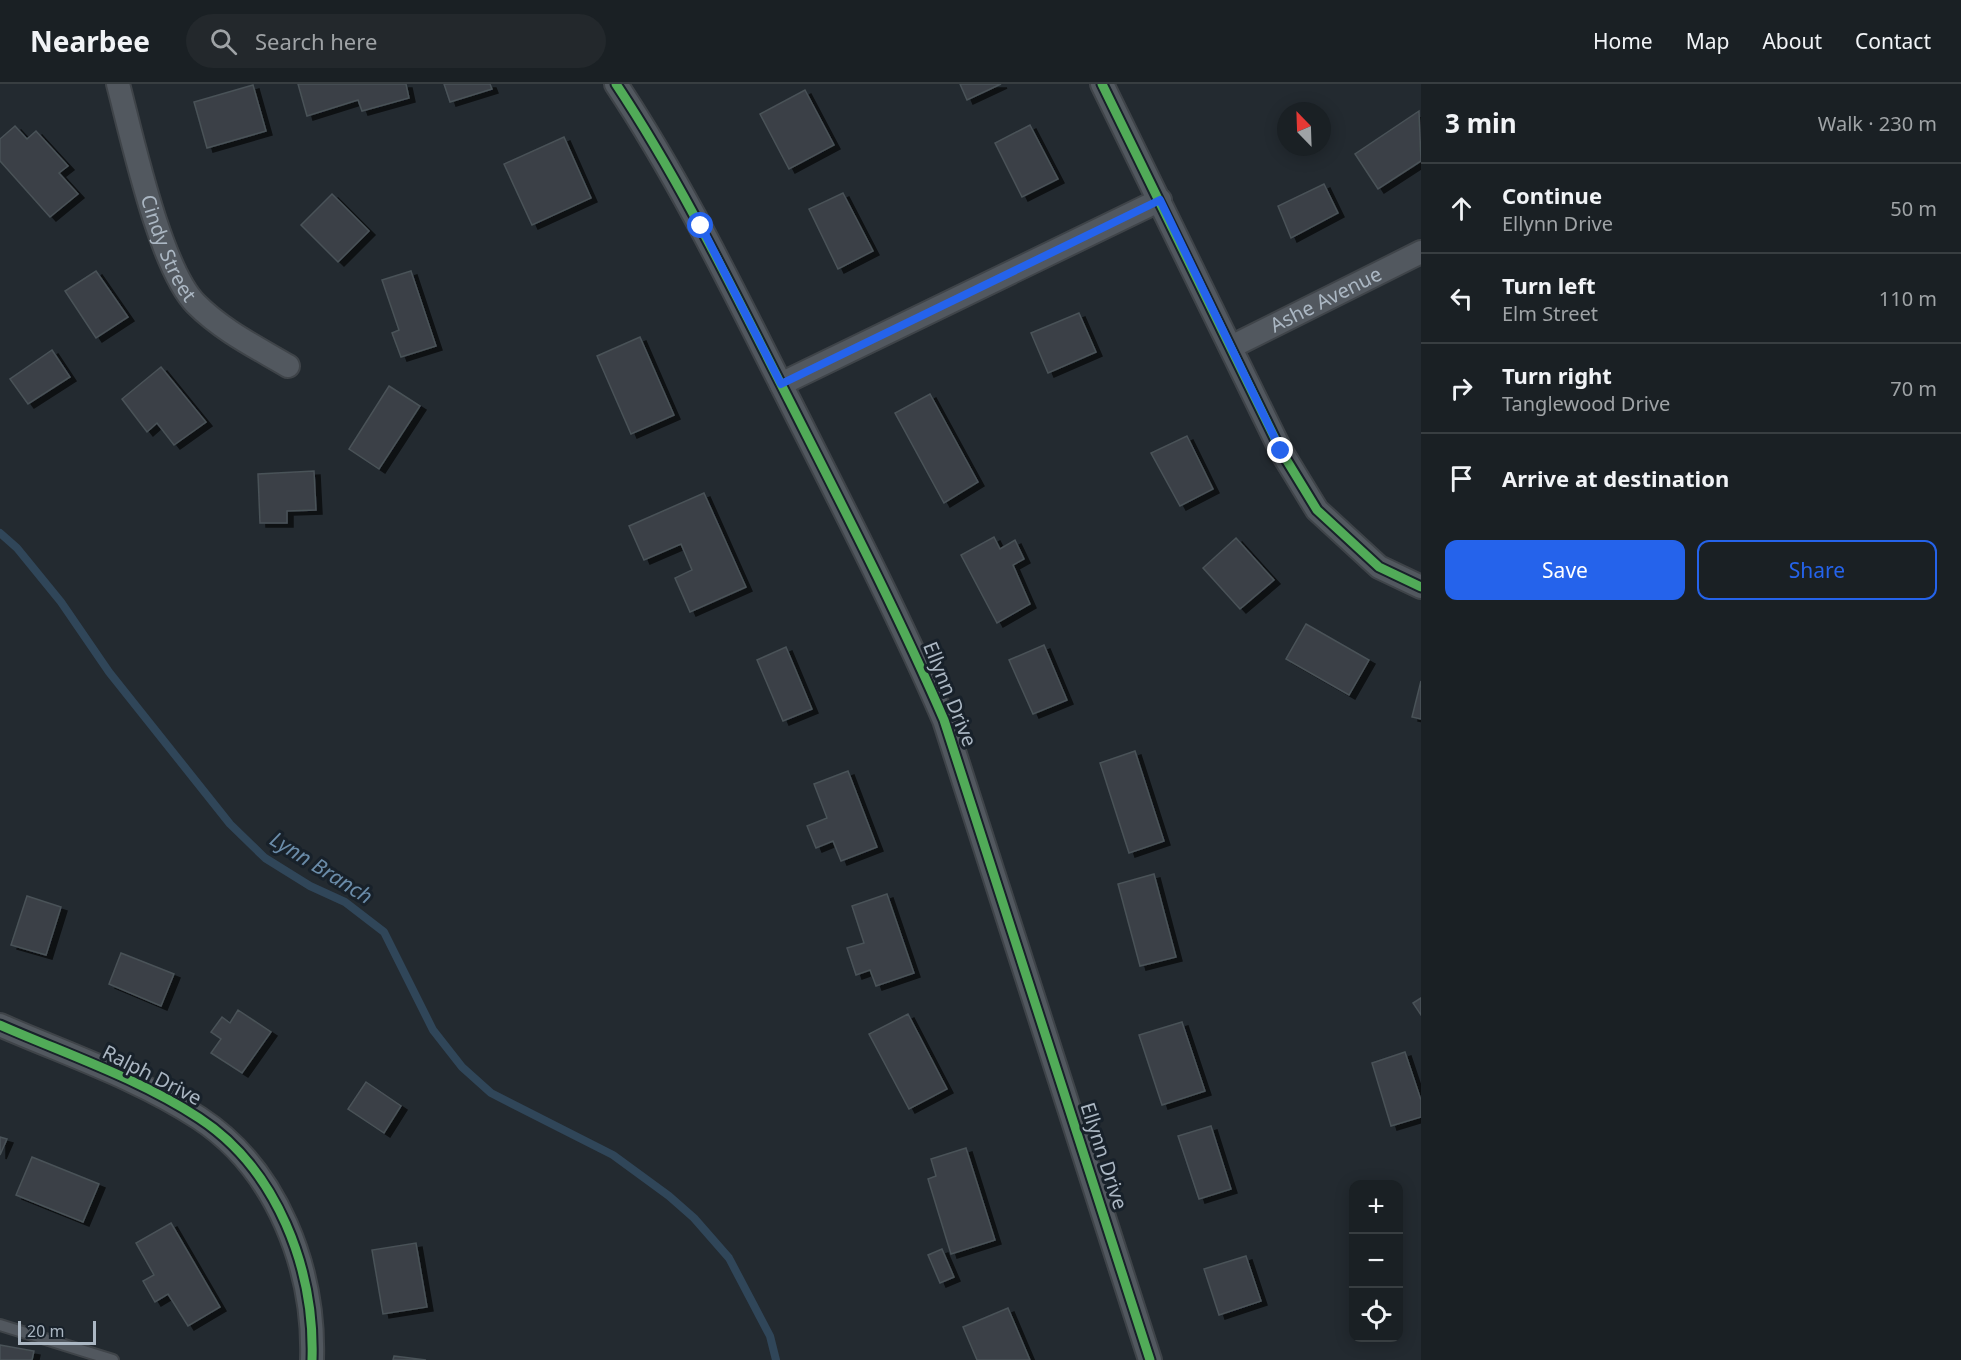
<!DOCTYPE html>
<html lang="en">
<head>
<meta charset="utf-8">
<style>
	body { margin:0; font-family:"Noto Sans",sans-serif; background:#23282c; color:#f1f3f6 }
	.controls { position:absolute; right:18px; bottom:18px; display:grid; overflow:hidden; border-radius:12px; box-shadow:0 3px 15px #0003 }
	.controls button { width:54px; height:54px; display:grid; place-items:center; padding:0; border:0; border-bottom:2px solid #383e41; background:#1a2024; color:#f1f3f6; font:30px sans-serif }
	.compass { position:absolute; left:1277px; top:18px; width:54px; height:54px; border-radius:50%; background:#1a2024; box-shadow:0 3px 15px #0003; rotate:337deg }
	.scale { position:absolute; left:18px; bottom:15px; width:78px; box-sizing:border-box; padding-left:6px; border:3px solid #abb7c3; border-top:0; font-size:16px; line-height:21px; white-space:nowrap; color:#abb7c3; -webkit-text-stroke:4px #18212a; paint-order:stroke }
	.stop { position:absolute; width:18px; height:18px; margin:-14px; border:4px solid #2563eb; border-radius:50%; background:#fff }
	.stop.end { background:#2563eb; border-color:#fff; box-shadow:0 2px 6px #0008 }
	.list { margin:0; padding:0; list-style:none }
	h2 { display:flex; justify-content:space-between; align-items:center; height:78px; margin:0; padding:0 24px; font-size:26px }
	h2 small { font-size:20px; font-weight:400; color:#9fa3a6 }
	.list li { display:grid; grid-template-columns:39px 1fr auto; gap:18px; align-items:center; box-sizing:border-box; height:90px; padding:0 24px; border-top:2px solid #383e41 }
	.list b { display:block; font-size:22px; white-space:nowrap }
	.list p { margin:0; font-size:20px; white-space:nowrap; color:#9fa3a6 }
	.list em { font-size:20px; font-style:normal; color:#9fa3a6 }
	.actions { display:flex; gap:12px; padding:18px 24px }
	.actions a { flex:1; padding:14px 0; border:2px solid #2563eb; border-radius:12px; text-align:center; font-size:21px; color:#2563eb }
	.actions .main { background:#2563eb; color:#fff }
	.icon { flex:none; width:33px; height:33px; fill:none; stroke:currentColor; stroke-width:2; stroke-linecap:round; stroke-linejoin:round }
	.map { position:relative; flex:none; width:1421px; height:1276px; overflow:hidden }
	header { display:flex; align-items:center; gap:36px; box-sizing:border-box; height:84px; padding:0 30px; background:#1a2024; border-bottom:2px solid #383e41 }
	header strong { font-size:28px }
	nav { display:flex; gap:33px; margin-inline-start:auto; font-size:21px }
	.search { width:420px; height:54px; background:#23282c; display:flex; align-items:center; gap:15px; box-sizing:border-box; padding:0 21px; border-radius:33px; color:#9fa3a6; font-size:22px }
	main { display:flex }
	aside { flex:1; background:#1a2024 }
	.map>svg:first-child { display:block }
</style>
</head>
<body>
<header>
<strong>Nearbee</strong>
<div class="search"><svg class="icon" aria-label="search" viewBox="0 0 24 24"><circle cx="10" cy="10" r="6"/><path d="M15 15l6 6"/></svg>Search here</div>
<nav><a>Home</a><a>Map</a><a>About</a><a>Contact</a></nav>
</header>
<main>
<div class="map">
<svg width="1421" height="1276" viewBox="0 0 1421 1276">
	<defs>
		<filter id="shadow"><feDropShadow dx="6" dy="4" stdDeviation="0" flood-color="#0009"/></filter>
	</defs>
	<rect width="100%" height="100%" fill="#232a30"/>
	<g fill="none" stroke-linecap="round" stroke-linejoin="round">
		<path stroke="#304659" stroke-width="8" d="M0 449 17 464 61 518 109 588 230 740 265 774 310 802 345 818 384 848 433 946 462 983 491 1009 613 1071 669 1112 694 1134 729 1174 770 1252 776 1276"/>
	</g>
	<g fill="#3b4146" stroke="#4a5258" stroke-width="1.5" filter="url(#shadow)">
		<path d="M298 0H406L409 14 362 27 358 16 307 32Z"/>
		<path d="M444 0H490L492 5 450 18Z"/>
		<path d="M960 0H1001L967 16Z"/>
		<path d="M253 1 266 47 207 64 194 18Z"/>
		<path d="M805 6 834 61 789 85 760 30Z"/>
		<path d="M1419 27 1421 77 1378 105 1355 70Z"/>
		<path d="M1030 41 1058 95 1022 113 995 59Z"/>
		<path d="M15 42 27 55 36 47 68 82 59 89 78 110 50 133 0 77V55Z"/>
		<path d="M564 53 591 114 532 141 504 80Z"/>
		<path d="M1324 100 1338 129 1291 154 1278 122Z"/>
		<path d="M843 109 873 167 838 185 809 125Z"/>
		<path d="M332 110 369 147 338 178 301 141Z"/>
		<path d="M96 187 128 233 96 254 65 207Z"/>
		<path d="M411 187 436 262 401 273 392 249 399 246 382 196Z"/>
		<path d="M1079 229 1096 268 1048 289 1031 249Z"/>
		<path d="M640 253 674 331 631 350 597 272Z"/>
		<path d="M52 266 70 293 28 320 10 295Z"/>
		<path d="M161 283 206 338 174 361 157 339 147 348 122 315Z"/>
		<path d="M389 302 420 322 379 385 349 365Z"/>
		<path d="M930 310 978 398 944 419 895 329Z"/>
		<path d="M1187 352 1213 405 1180 422 1151 369Z"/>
		<path d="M314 387 316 426 287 427V439H260L258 390Z"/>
		<path d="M704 409 746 503 690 528 675 494 692 486 681 460 644 476 629 442Z"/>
		<path d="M994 453 1000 465 1015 456 1024 475 1013 481 1030 520 997 539 961 471Z"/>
		<path d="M1236 454 1274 496 1240 525 1203 484Z"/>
		<path d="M1306 540 1369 576 1349 611 1286 575Z"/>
		<path d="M1044 561 1067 616 1033 630 1009 576Z"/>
		<path d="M786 563 812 625 783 637 757 576Z"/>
		<path d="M1421 597V635L1412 633Z"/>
		<path d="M1135 667 1164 757 1129 769 1100 679Z"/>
		<path d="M848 687 877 763 841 777 833 757 816 764 807 742 827 734 814 700Z"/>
		<path d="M1154 790 1176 873 1140 882 1118 800Z"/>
		<path d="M887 810 914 889 876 902 870 886 856 891 847 864 864 859 852 822Z"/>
		<path d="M27 812 61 823 46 871 11 861Z"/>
		<path d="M121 869 174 890 161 922 109 900Z"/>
		<path d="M1421 914V931L1413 919Z"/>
		<path d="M238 926 271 948 242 989 211 969 221 955 211 948 222 933 230 939Z"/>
		<path d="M908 930 947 1005 909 1025 869 950Z"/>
		<path d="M1182 938 1205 1007 1162 1021 1139 951Z"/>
		<path d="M1405 968 1421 1016V1033L1391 1042 1372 979Z"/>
		<path d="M366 998 401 1022 384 1049 348 1025Z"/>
		<path d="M1211 1042 1231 1105 1199 1115 1178 1052Z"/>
		<path d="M0 1053 7 1055 0 1071Z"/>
		<path d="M966 1064 995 1156 951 1170 928 1095 936 1092 931 1075Z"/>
		<path d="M32 1073 99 1100 83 1138 16 1111Z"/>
		<path d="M171 1139 220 1223 188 1242 168 1210 155 1218 143 1197 154 1191 136 1159Z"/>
		<path d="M416 1159 427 1223 383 1230 372 1166Z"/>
		<path d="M942 1165 954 1193 940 1199 928 1171Z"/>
		<path d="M1246 1172 1261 1217 1219 1231 1204 1185Z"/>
		<path d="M1008 1224 1030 1276H977L963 1243Z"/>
		<path d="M0 1261 34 1267 32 1276H0Z"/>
		<path d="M394 1272 426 1276H393Z"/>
	</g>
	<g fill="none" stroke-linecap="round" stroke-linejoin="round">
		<g stroke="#3f4449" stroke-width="14">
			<path id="service" d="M0 1241 113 1276"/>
		</g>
		<g stroke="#3f4449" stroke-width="26">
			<g id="minor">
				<path id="s1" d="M118 0C132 53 160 184 196 220 223 247 256 263 288 282"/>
				<path d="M616 0C683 101 735 210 790 318 843 423 897 528 944 636L1150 1276"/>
				<path d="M1102 0 1281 367 1317 426 1379 483 1421 503"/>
				<path id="s2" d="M1231 263 1421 168"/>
				<path d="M781 300 1160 116"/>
				<path d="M0 941C66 970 138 994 199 1034 277 1085 315 1185 312 1276"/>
			</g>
		</g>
		<use href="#service" stroke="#52585f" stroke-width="10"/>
		<use href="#minor" stroke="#52585f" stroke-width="22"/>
		<g stroke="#18212a" stroke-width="13">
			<g id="cycleway">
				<path d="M616 0C683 101 735 210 790 318 843 423 897 528 944 636L1150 1276"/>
				<path d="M1102 0 1281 367 1317 426 1379 483 1421 503"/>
				<path d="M0 941C66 970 138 994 199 1034 277 1085 315 1185 312 1276"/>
			</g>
		</g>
		<use href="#cycleway" stroke="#51ab58" stroke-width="9"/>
	</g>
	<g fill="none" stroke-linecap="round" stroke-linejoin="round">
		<path stroke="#2563eb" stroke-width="8" d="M701 142 781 300 1160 116 1281 367"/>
	</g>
	<g text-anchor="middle" stroke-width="6" stroke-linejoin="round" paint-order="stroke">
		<g font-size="20" fill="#abb7c3" stroke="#18212a">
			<text dy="7" stroke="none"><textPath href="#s1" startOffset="172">Cindy Street</textPath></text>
			<text dy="7" stroke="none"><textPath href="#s2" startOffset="106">Ashe Avenue</textPath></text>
			<text transform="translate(950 610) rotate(68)" y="7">Ellynn Drive</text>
			<text transform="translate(152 991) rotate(27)" y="7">Ralph Drive</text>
			<text transform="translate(1104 1072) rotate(72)" y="7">Ellynn Drive</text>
		</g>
		<g font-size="21" font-style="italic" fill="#6b8ca9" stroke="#18212a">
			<text transform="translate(321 784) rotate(32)" y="7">Lynn Branch</text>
		</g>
	</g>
</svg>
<div class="controls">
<button>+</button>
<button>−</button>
<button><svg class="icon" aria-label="locate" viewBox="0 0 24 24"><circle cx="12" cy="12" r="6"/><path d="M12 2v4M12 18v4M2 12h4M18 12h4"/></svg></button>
</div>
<svg class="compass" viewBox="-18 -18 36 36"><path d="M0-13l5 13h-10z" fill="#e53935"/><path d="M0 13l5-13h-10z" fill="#9fa3a6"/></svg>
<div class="scale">20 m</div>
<div class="stop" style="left:701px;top:142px"></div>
<div class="stop end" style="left:1281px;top:367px"></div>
</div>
<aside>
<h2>3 min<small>Walk · 230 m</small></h2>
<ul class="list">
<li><svg class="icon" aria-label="ahead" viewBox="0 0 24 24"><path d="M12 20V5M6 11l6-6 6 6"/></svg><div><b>Continue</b><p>Ellynn Drive</p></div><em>50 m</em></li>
<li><svg class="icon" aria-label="left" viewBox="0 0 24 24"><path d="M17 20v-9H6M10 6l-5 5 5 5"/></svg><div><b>Turn left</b><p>Elm Street</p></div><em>110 m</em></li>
<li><svg class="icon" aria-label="right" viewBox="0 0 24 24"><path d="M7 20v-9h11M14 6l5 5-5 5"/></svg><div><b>Turn right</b><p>Tanglewood Drive</p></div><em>70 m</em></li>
<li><svg class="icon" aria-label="arrive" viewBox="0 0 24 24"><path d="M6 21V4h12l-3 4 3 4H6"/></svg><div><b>Arrive at destination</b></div></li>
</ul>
<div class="actions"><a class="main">Save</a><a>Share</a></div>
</aside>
</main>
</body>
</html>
